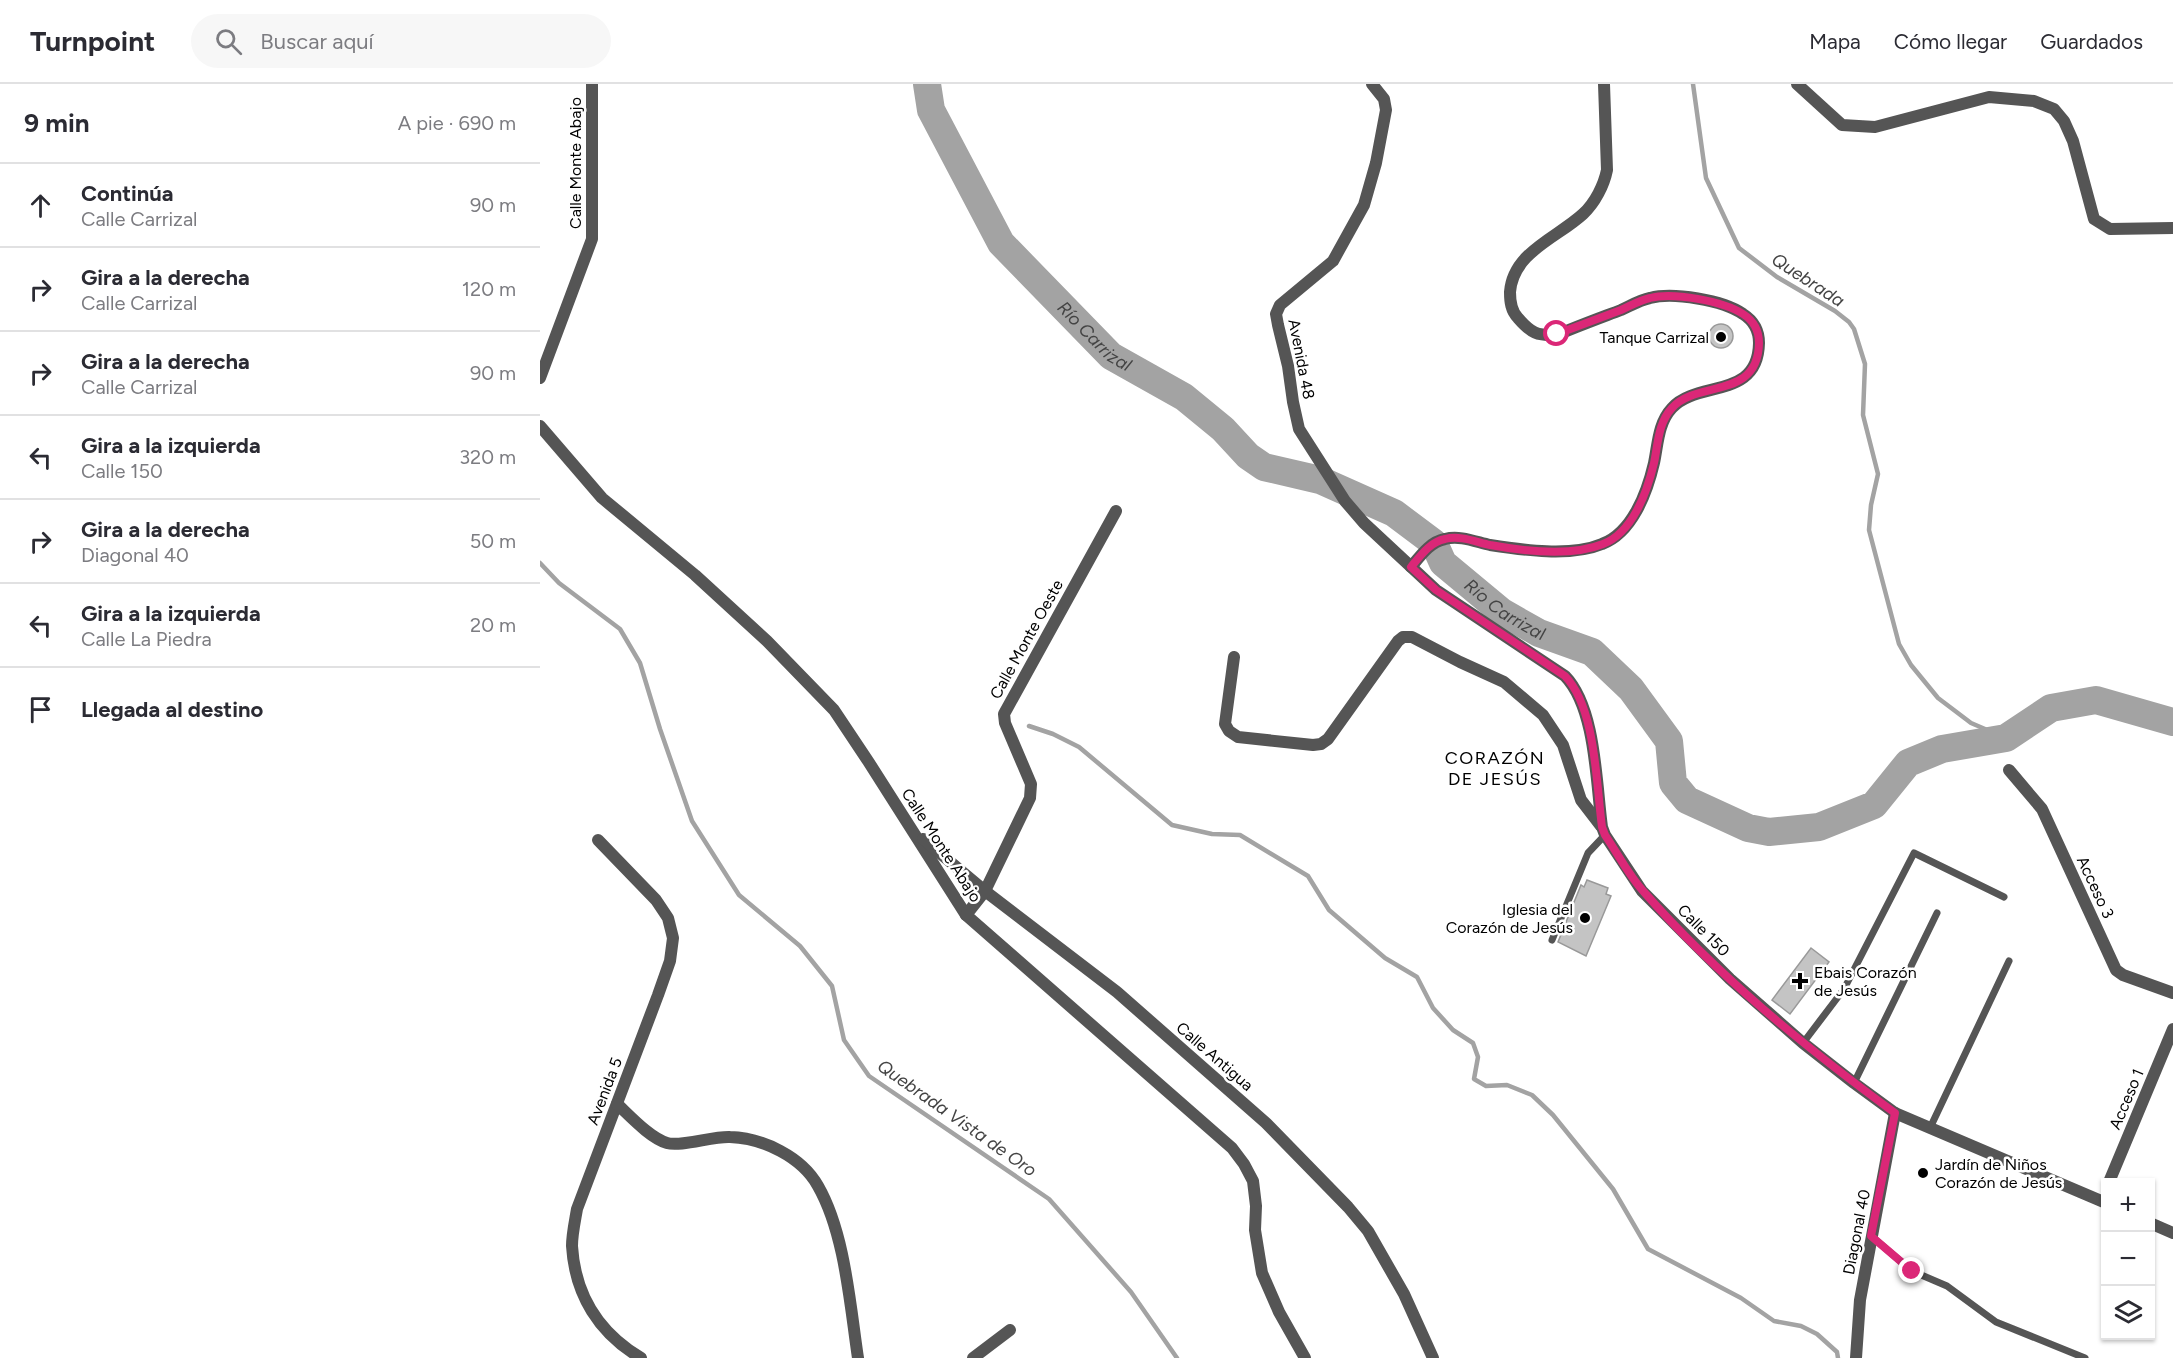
<!DOCTYPE html>
<html lang="es">
<head>
<meta charset="utf-8">
<style>
	body { margin:0; font-family:Figtree,sans-serif; background:#f7f7f7; color:#2b2b33 }
	.controls { position:absolute; right:18px; bottom:18px; display:grid; overflow:hidden; border-radius:0px; box-shadow:0 2px 4px #0004 }
	.controls button { width:54px; height:54px; display:grid; place-items:center; padding:0; border:0; border-bottom:2px solid #e1e1e2; background:#fff; color:#2b2b33; font:30px sans-serif }
	.stop { position:absolute; width:18px; height:18px; margin:-14px; border:4px solid #db2777; border-radius:50%; background:#fff }
	.stop.end { background:#db2777; border-color:#fff; box-shadow:0 2px 6px #0008 }
	.list { margin:0; padding:0; list-style:none }
	h2 { display:flex; justify-content:space-between; align-items:center; height:78px; margin:0; padding:0 24px; font-size:26px }
	h2 small { font-size:20px; font-weight:400; color:#7c7c81 }
	.list li { display:grid; grid-template-columns:39px 1fr auto; gap:18px; align-items:center; box-sizing:border-box; height:84px; padding:0 24px; border-top:2px solid #e1e1e2 }
	.list b { display:block; font-size:22px; white-space:nowrap }
	.list p { margin:0; font-size:20px; white-space:nowrap; color:#7c7c81 }
	.list em { font-size:20px; font-style:normal; color:#7c7c81 }
	.icon { flex:none; width:33px; height:33px; fill:none; stroke:currentColor; stroke-width:2; stroke-linecap:round; stroke-linejoin:round }
	.map { position:relative; flex:none; width:1633px; height:1274px; overflow:hidden }
	header { display:flex; align-items:center; gap:36px; box-sizing:border-box; height:84px; padding:0 30px; background:#fff; border-bottom:2px solid #e1e1e2 }
	header strong { font-size:28px }
	nav { display:flex; gap:33px; margin-inline-start:auto; font-size:21px }
	.search { width:420px; height:54px; background:#f7f7f7; display:flex; align-items:center; gap:15px; box-sizing:border-box; padding:0 21px; border-radius:33px; color:#7c7c81; font-size:22px }
	main { display:flex }
	aside { flex:1; background:#fff }
	.map>svg:first-child { display:block }
</style>
</head>
<body>
<header>
<strong>Turnpoint</strong>
<div class="search"><svg class="icon" aria-label="search" viewBox="0 0 24 24"><circle cx="10" cy="10" r="6"/><path d="M15 15l6 6"/></svg>Buscar aquí</div>
<nav><a>Mapa</a><a>Cómo llegar</a><a>Guardados</a></nav>
</header>
<main>
<aside>
<h2>9 min<small>A pie · 690 m</small></h2>
<ul class="list">
<li><svg class="icon" aria-label="ahead" viewBox="0 0 24 24"><path d="M12 20V5M6 11l6-6 6 6"/></svg><div><b>Continúa</b><p>Calle Carrizal</p></div><em>90 m</em></li>
<li><svg class="icon" aria-label="right" viewBox="0 0 24 24"><path d="M7 20v-9h11M14 6l5 5-5 5"/></svg><div><b>Gira a la derecha</b><p>Calle Carrizal</p></div><em>120 m</em></li>
<li><svg class="icon" aria-label="right" viewBox="0 0 24 24"><path d="M7 20v-9h11M14 6l5 5-5 5"/></svg><div><b>Gira a la derecha</b><p>Calle Carrizal</p></div><em>90 m</em></li>
<li><svg class="icon" aria-label="left" viewBox="0 0 24 24"><path d="M17 20v-9H6M10 6l-5 5 5 5"/></svg><div><b>Gira a la izquierda</b><p>Calle 150</p></div><em>320 m</em></li>
<li><svg class="icon" aria-label="right" viewBox="0 0 24 24"><path d="M7 20v-9h11M14 6l5 5-5 5"/></svg><div><b>Gira a la derecha</b><p>Diagonal 40</p></div><em>50 m</em></li>
<li><svg class="icon" aria-label="left" viewBox="0 0 24 24"><path d="M17 20v-9H6M10 6l-5 5 5 5"/></svg><div><b>Gira a la izquierda</b><p>Calle La Piedra</p></div><em>20 m</em></li>
<li><svg class="icon" aria-label="arrive" viewBox="0 0 24 24"><path d="M6 21V4h12l-3 4 3 4H6"/></svg><div><b>Llegada al destino</b></div></li>
</ul>
</aside>
<div class="map">
<svg width="1633" height="1274" viewBox="0 0 1633 1274">
	<rect width="100%" height="100%" fill="#fff"/>
	<g fill="none" stroke-linecap="round" stroke-linejoin="round">
		<g stroke="#a3a3a3" stroke-width="4.5">
			<path d="M1153 0 1166 94 1199 164 1237 193 1295 227 1309 238 1314 245 1325 280 1323 331 1338 390 1331 421 1329 446 1359 560 1371 581 1398 614 1431 639 1466 654"/>
			<path d="M0 479 19 499 80 545 100 579 120 645 152 737 199 811 260 862 292 902 304 956 329 992 509 1115 591 1208 637 1274"/>
			<path d="M489 642 513 650 539 663 632 741 672 750 700 751 768 792 789 826 845 874 877 893 893 924 913 946 933 959 938 973 934 995 946 1002 967 1001 992 1011 1013 1031 1073 1105 1108 1165 1201 1214 1234 1237 1261 1242 1277 1250 1297 1268 1298 1274"/>
		</g>
		<path stroke="#a3a3a3" stroke-width="28" id="s1" d="M387 0 391 26 461 159 571 272 644 313 683 345 708 372 724 383 780 396 854 429 894 459 903 479 962 528 999 549 1052 568 1091 605 1129 657 1133 699 1147 716 1208 744 1229 748 1279 743 1334 721 1368 679 1402 665 1466 654 1511 624 1556 616 1633 638"/>
	</g>
	<g fill="#c4c4c4" stroke="#999" stroke-width="1.5">
		<circle cx="1181" cy="252" r="12"/>
		<path d="M1047 796 1068 804 1066 810 1071 812 1046 872 1018 858 1041 801 1044 803Z"/>
		<path d="M1271 864 1289 878 1250 930 1232 916Z"/>
	</g>
	<g fill="none" stroke-linecap="round" stroke-linejoin="round">
		<g stroke="#555" stroke-width="7">
			<path d="M1012 856 1048 769 1065 751"/>
			<path d="M1263 959 1304 905 1374 769 1464 813"/>
			<path d="M1314 999 1397 829"/>
			<path d="M1390 1044 1469 877"/>
			<path d="M1331 1152 1372 1187 1407 1202 1456 1238 1545 1274"/>
		</g>
		<g stroke="#555" stroke-width="12">
			<path d="M832 0 844 15 846 26 836 79 824 121 793 177 740 221 736 230 738 241 748 282 753 318 759 345 805 417 824 439 896 506 1025 592C1056 624 1056 699 1062 743L1065 751 1102 807 1190 895 1263 959 1314 999 1355 1029 1566 1119"/>
			<path d="M1257 0 1302 41 1335 43 1449 13 1494 17 1514 25 1524 37 1533 57 1554 135 1570 145 1633 144"/>
			<path d="M0 294 52 155V0"/>
			<path d="M0 342 62 414 155 491 227 557 294 626 328 677 426 831 692 1064 704 1080 713 1097 716 1122 715 1146 722 1189 739 1228 765 1274"/>
			<path d="M871 483C881 471 890 458 905 455 920 451 936 458 950 461 983 466 1031 473 1062 460 1092 449 1107 409 1114 379 1118 360 1118 339 1132 324 1157 296 1218 316 1219 259 1219 246 1214 237 1203 230 1183 216 1133 208 1110 214 1100 216 1090 222 1081 226 1060 234 1038 242 1017 251 997 252 991 249 978 234 971 227 970 218 970 208 973 168 1017 154 1043 130 1055 119 1064 101 1067 86L1064 0"/>
			<path d="M694 573 685 640 689 647 698 653 773 661 781 660 788 655 858 557 863 553H872L920 578 964 598 1003 631 1023 661 1041 716 1061 742"/>
			<path d="M1469 686 1502 725 1576 886 1583 891 1633 909"/>
			<path d="M383 755 445 807 577 908 726 1039 808 1123 828 1147 864 1210 893 1274"/>
			<path d="M58 756 116 816 128 834 133 854 130 877 118 911 37 1125C35 1137 32 1150 32 1162 35 1211 59 1249 101 1274"/>
			<path d="M426 831 445 807 490 714 491 700 465 639 464 630 576 427"/>
			<path d="M77 1020C90 1032 110 1054 127 1059 140 1063 174 1052 190 1053 223 1054 262 1073 278 1102 305 1149 310 1221 318 1274"/>
			<path d="M1569 1098 1633 945"/>
			<path d="M1610 1139 1633 1149"/>
			<path d="M433 1274 470 1246"/>
			<path d="M1316 1274 1320 1216 1355 1029"/>
		</g>
	</g>
	<g fill="none" stroke-linecap="round" stroke-linejoin="round">
		<path stroke="#db2777" stroke-width="8" d="M1017 250C1038 242 1060 234 1081 226 1090 222 1100 216 1110 214 1133 208 1183 217 1203 230 1214 237 1219 246 1219 259 1218 316 1157 296 1132 324 1118 339 1118 360 1114 379 1107 409 1092 449 1063 460 1031 473 983 467 950 461 936 458 920 451 905 455 890 458 881 471 871 483L896 506 1025 592C1056 624 1056 699 1062 743L1065 751C1078 770 1089 792 1104 808 1178 892 1265 963 1355 1029L1331 1152 1372 1187"/>
	</g>
	<g fill="#000" stroke="#fff" stroke-width="2">
		<circle cx="1181" cy="253" r="6"/>
		<circle cx="1045" cy="834" r="6"/>
		<path d="M1257 888h6v6h6v6h-6v6h-6v-6h-6v-6h6z"/>
		<circle cx="1383" cy="1089" r="6"/>
	</g>
	<g text-anchor="middle" stroke-width="5" stroke-linejoin="round" paint-order="stroke">
		<g font-size="16" fill="#000" stroke="#fff">
			<text transform="translate(35 79) rotate(-90)" y="6">Calle Monte Abajo</text>
			<text transform="translate(762 275) rotate(79)" y="6">Avenida 48</text>
			<text transform="translate(486 555) rotate(-61)" y="6">Calle Monte Oeste</text>
			<text transform="translate(402 761) rotate(57)" y="6">Calle Monte Abajo</text>
			<text transform="translate(1556 803) rotate(65)" y="6">Acceso 3</text>
			<text transform="translate(1164 846) rotate(45)" y="6">Calle 150</text>
			<text transform="translate(675 972) rotate(41)" y="6">Calle Antigua</text>
			<text transform="translate(64 1007) rotate(-69)" y="6">Avenida 5</text>
			<text transform="translate(1586 1015) rotate(-67)" y="6">Acceso 1</text>
			<text transform="translate(1316 1148) rotate(-79)" y="6">Diagonal 40</text>
		</g>
		<g font-size="16" fill="#000" stroke="#fff" text-anchor="end">
			<text x="1169" y="259">Tanque Carrizal</text>
			<text x="1033" y="831">Iglesia del<tspan x="1033" dy="18">Corazón de Jesús</tspan></text>
			<text x="1274" y="894" text-anchor="start">Ebais Corazón<tspan x="1274" dy="18">de Jesús</tspan></text>
			<text x="1395" y="1086" text-anchor="start">Jardín de Niños<tspan x="1395" dy="18">Corazón de Jesús</tspan></text>
		</g>
		<g font-size="18" font-style="italic" fill="#444" stroke="#fff">
			<text transform="translate(1268 196) rotate(33)" y="6">Quebrada</text>
			<text dy="6" stroke="none"><textPath href="#s1" startOffset="309">Río Carrizal</textPath></text>
			<text dy="6" stroke="none"><textPath href="#s1" startOffset="813">Río Carrizal</textPath></text>
			<text transform="translate(417 1034) rotate(35)" y="6">Quebrada Vista de Oro</text>
		</g>
		<g font-size="18" letter-spacing="1.5" fill="#000" stroke="#fff">
			<text x="955" y="680">CORAZÓN<tspan x="955" dy="21">DE JESÚS</tspan></text>
		</g>
	</g>
</svg>
<div class="controls">
<button>+</button>
<button>−</button>
<button><svg class="icon" aria-label="layers" viewBox="0 0 24 24"><path d="M12 4l9 5-9 5-9-5zM3 14l9 5 9-5"/></svg></button>
</div>
<div class="stop" style="left:1017px;top:250px"></div>
<div class="stop end" style="left:1372px;top:1187px"></div>
</div>
</main>
</body>
</html>
